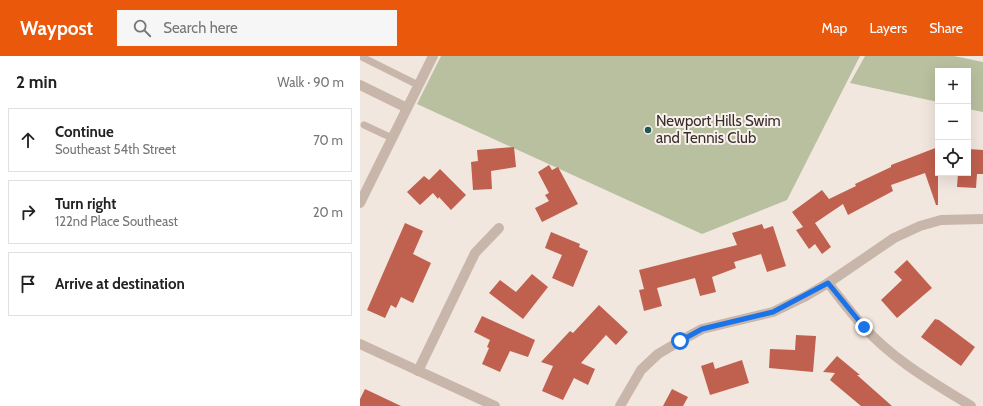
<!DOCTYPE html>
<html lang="en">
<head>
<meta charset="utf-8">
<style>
	body { margin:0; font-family:Cabin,sans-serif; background:#f6f6f6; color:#222 }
	.controls { position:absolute; right:12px; top:12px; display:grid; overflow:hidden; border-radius:0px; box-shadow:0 4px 16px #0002 }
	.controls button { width:36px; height:36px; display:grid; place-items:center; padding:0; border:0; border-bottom:1px solid #e0e0e0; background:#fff; color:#222; font:20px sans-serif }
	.stop { position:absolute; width:12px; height:12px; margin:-9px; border:3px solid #1a73e8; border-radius:50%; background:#fff }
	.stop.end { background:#1a73e8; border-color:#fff; box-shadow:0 1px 4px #0008 }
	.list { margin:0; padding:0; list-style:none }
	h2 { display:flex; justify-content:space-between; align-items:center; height:52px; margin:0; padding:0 16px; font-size:17px }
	h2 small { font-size:13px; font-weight:400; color:#767676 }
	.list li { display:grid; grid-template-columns:26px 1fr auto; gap:12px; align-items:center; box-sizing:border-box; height:64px; margin:0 8px 8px; padding:0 8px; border:1px solid #e0e0e0; border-radius:0px }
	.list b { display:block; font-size:15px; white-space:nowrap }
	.list p { margin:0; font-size:13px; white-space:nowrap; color:#767676 }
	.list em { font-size:13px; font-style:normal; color:#767676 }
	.icon { flex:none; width:22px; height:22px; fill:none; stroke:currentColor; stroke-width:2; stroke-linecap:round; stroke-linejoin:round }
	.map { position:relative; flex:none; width:623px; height:350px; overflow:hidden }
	header { display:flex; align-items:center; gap:24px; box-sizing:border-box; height:56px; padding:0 20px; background:#ea580c; color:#fff }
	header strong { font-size:19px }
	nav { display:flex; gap:22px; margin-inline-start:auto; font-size:14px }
	.search { width:280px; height:36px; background:#f6f6f6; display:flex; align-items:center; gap:10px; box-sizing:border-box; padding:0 14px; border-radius:0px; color:#767676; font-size:15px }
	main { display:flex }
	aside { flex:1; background:#fff }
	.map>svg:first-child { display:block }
</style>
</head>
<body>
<header>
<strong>Waypost</strong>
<div class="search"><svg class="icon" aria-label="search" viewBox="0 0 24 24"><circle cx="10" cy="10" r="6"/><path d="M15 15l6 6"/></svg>Search here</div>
<nav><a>Map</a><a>Layers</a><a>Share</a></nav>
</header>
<main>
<aside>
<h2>2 min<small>Walk · 90 m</small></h2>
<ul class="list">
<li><svg class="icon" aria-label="ahead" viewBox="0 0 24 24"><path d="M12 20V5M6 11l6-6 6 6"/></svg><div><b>Continue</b><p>Southeast 54th Street</p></div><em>70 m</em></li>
<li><svg class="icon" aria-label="right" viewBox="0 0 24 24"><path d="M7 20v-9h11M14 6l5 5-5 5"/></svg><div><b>Turn right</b><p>122nd Place Southeast</p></div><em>20 m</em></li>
<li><svg class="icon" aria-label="arrive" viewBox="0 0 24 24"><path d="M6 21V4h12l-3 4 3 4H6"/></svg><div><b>Arrive at destination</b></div></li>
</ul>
</aside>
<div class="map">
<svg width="623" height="350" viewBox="0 0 623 350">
	<rect width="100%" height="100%" fill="#f2e7df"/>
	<g fill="#b8c09f">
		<path d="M81 0H500L427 144 342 178 57 48Z"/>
		<path d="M505 0H594L623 6V56L608 53V15H578V46L490 27Z"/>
	</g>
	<g fill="#c0604f">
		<path d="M154 91 156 111 131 115 132 133 113 134 111 106 118 105 117 94Z"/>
		<path d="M578 91V149H576L565 117 531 129 533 135 488 159 483 148 455 167 471 191 462 198 455 188 449 193 436 174 443 171 432 156 462 134 469 143 496 130 495 128 531 111V109Z"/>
		<path d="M608 93 623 94V118H617L616 132 597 131 598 117H608Z"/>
		<path d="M189 109 192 114 198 111 218 148 182 166 175 152 189 145 185 139 189 137 178 116Z"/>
		<path d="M80 113 106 139 91 154 79 141 78 143 73 137 60 149 47 136 64 120 69 124Z"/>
		<path d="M45 167 63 175 53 198 71 207 53 247 41 241 36 252 31 249 25 262 7 254Z"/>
		<path d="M402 168 404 173 413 170 426 210 407 216 401 198 374 206 376 212 352 221 356 236 340 240 335 222 297 232 302 250 284 255 279 234 284 233 279 214 377 189 372 177Z"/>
		<path d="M191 176 220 188 219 191 228 195 213 231 192 222 202 199 185 192Z"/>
		<path d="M547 204 572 232 537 262 521 244 542 224 534 216Z"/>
		<path d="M172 218 188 231 163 263 129 237 140 224 156 236Z"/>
		<path d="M239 249 268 276 256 289 246 279 221 307 235 313 228 329 214 322 203 344 182 335 193 310 181 306 210 275 213 277Z"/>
		<path d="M122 260 175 284 168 301 150 295 140 316 122 308 129 292 127 291 130 284 114 276Z"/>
		<path d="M575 263 579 264 615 291 601 310 561 281Z"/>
		<path d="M436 279 456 280 453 316 409 312 410 293 435 294Z"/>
		<path d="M477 300 500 319H497L532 350H501L470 324 475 317 463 316Z"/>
		<path d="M382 304 389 327 350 339 341 310 353 306 355 313Z"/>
		<path d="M5 333 41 350H0V343Z"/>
		<path d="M312 333 328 341 323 350H303Z"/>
	</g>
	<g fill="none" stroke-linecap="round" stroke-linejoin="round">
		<g stroke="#c9b6ab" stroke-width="7">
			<path d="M0 0 58 29"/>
			<path d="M4 69 32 82"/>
		</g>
		<g stroke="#c9b6ab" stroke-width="10">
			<path d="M0 29 47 52"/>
			<path d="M0 147 73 0"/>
			<path d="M468 227C480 242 491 257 503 270 533 304 574 327 611 350"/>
			<path d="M0 288 135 350"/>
			<path d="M58 315 115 197 139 172"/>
			<path d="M260 350 281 314 298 298 320 285 342 273 413 256 446 240 468 227 534 182 560 170 581 164 623 163"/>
		</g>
	</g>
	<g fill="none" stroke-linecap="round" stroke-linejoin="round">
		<path stroke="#1a73e8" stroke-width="5" d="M320 285 342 273 413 256 468 227 504 271"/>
	</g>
	<circle fill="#215756" stroke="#f9f1eb" stroke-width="1.5" cx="288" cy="74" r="4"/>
	<g text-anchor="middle" stroke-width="4" stroke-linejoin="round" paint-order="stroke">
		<g font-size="15" fill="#372d2a" stroke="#f9f1eb" text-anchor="start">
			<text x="296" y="70">Newport Hills Swim<tspan x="296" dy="17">and Tennis Club</tspan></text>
		</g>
	</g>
</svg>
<div class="controls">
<button>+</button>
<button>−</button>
<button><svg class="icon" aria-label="locate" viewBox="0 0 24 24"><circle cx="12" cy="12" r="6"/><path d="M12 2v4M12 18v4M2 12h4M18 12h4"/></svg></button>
</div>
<div class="stop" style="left:320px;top:285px"></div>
<div class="stop end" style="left:504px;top:271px"></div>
</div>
</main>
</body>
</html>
